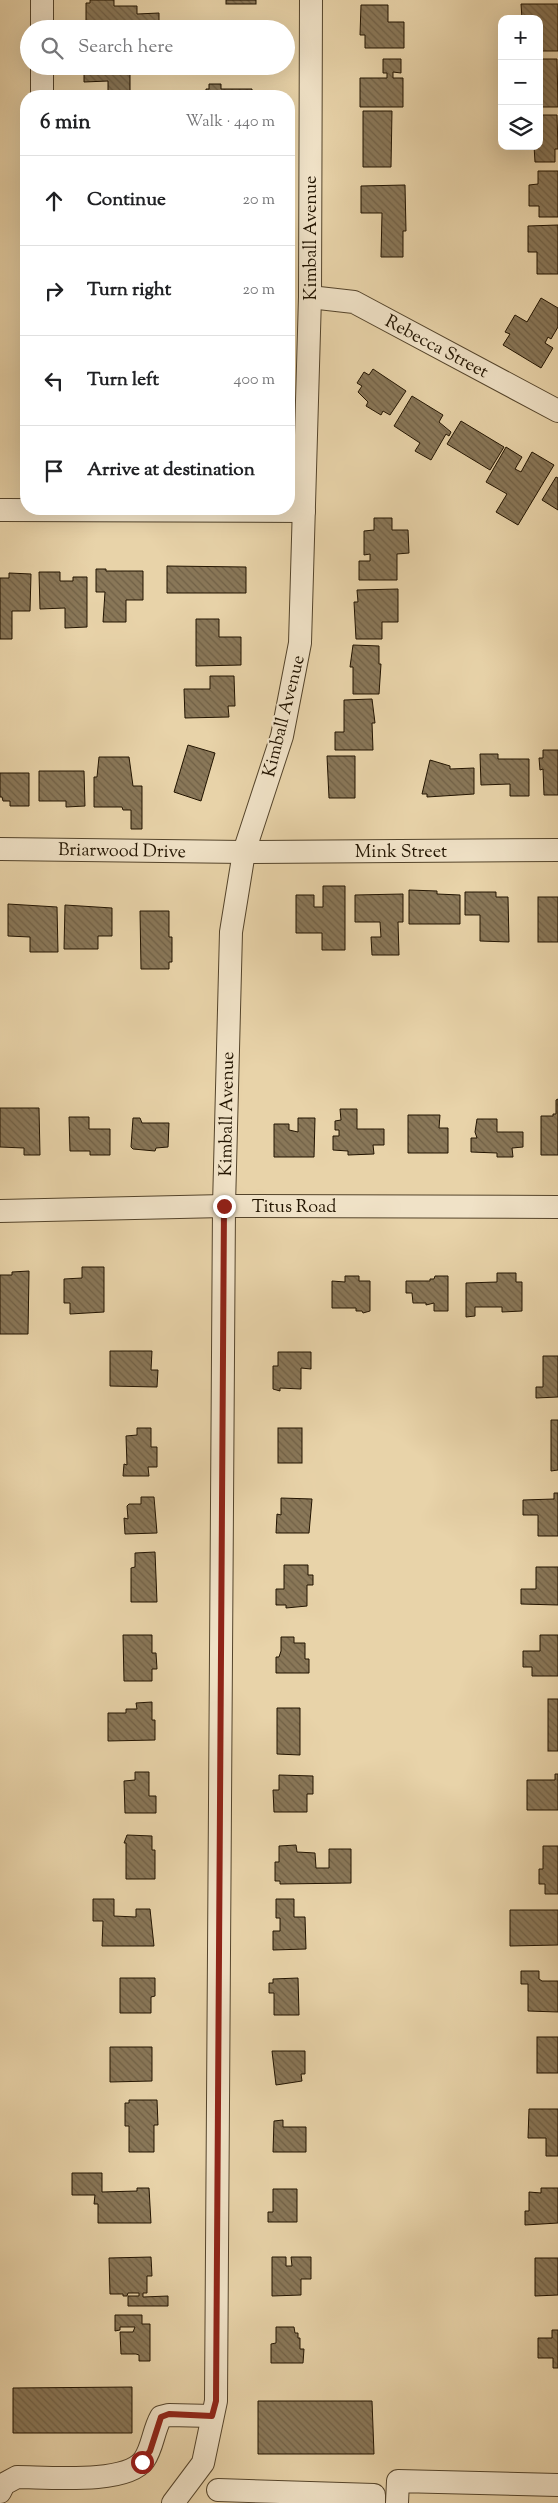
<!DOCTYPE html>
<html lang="en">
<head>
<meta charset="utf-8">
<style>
	body { margin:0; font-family:"Sorts Mill Goudy",serif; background:#f2f2f2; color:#202124 }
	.controls { position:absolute; right:15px; top:15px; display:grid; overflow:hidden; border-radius:10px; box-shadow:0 5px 20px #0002 }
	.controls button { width:45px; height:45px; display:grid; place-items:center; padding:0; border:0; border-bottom:1px solid #e0e0e0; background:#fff; color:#202124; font:25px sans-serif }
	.stop { position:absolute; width:15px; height:15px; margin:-11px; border:4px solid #8f2418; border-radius:50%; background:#fff }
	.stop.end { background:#8f2418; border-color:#fff; box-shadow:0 1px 5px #0008 }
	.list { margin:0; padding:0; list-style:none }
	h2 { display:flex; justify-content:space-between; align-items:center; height:65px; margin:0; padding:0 20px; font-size:21px }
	h2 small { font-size:16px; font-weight:400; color:#757577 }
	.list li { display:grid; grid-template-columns:32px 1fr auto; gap:15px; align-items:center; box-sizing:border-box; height:90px; padding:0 20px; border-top:1px solid #e0e0e0 }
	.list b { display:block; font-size:19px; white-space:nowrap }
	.list em { font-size:16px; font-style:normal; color:#757577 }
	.icon { flex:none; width:28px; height:28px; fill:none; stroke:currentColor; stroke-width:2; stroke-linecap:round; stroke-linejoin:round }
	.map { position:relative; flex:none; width:558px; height:2503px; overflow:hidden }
	.search { position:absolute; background:#fff; box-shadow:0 5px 20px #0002; left:20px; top:20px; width:275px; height:55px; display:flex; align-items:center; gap:12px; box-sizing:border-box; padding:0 18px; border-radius:28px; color:#757577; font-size:19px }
	.panel { position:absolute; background:#fff; box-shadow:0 5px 20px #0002; left:20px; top:90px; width:275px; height:425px; border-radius:20px }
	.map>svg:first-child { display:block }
</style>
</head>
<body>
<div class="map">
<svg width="558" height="2503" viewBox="0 0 558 2503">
	<defs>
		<pattern id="building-back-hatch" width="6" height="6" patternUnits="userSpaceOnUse" patternTransform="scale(1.25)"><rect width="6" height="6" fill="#897758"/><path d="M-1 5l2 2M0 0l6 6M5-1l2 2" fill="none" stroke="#706046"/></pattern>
	</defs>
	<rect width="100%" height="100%" fill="#e8d3a9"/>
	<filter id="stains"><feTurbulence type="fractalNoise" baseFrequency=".004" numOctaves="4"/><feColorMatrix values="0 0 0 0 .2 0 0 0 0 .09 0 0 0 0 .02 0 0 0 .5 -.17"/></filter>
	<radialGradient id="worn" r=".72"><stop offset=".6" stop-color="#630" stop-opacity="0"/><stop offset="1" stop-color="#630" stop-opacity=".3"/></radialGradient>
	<g fill="url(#building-back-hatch)" stroke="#221401">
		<path d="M90 0H114V6H137V14L159 13V29H135V25L86 27V3H90Z"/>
		<rect x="226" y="0" width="30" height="4"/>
		<path d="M521 4H558V51H539V19H522Z"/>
		<path d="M361 5H388V22H404V48H365V35H360Z"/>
		<path d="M383 59H401V73L393 72V78H403V107H360V78H387V73H383Z"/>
		<path d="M539 59H557L558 107H539Z"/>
		<path d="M84 66H113V73H130V91L108 92V81L84 82Z"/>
		<path d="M209 84H221V89H252V96H206V89H209Z"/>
		<path d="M363 111H392L391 167H363Z"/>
		<path d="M539 115H557L558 149H555V162H535L534 146H518H539Z"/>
		<path d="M538 171H558V217H539V206H529V185L538 184Z"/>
		<path d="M405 185 406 231H403V257H381L382 213H361V186Z"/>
		<path d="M558 225V274H537V252H528V226Z"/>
		<path d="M541 298 558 308V327L551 339 548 337 545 343 553 348 541 368 503 345 510 334 505 332 515 315 527 322Z"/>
		<path d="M373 369 406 391 390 415 383 411 381 415 366 406 368 402 358 392 362 386 357 383 364 372 369 375Z"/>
		<path d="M412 396 443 415 439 422 451 432 449 436 446 434 431 460 415 451 420 443 394 426Z"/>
		<path d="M461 421 504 447 490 470 447 444Z"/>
		<path d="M506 447 522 457 515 469 521 472 532 452 554 465 518 525 496 512 507 494 486 482Z"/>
		<path d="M556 477 558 478V510L542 500Z"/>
		<path d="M374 518H392V530H408L409 553 397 554V580H359V561H370V554L364 555V531L374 530Z"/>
		<path d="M167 566 246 567V593H167Z"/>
		<path d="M96 569H106V571H143V600H126V622H103L105 592H96Z"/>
		<path d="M39 572H60V581H73V577H87V627L65 628V608L40 609Z"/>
		<path d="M9 573 31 574 30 611H12V639H0V578H9Z"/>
		<path d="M398 589V622H382V639H356L354 602H358L357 590Z"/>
		<path d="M196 619H219V637H241V665L196 666Z"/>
		<path d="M353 645 379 646V664H381L379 694H353V667H350Z"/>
		<path d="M210 676H234L235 706H228L229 717 185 718 184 689H210Z"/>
		<path d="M372 699 375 723H372L373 750H335V732H344V700Z"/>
		<path d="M188 745 215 753 201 801 174 792Z"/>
		<path d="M543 750H558V795H544L543 769 540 770 539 758H543Z"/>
		<path d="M480 754H498V759H529V796H510V784L481 785Z"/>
		<path d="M327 756H355V798H329Z"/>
		<path d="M99 757H129L133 786H142V829H131V810H123L122 807H94V777H97Z"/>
		<path d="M430 760 450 766V769L474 768V794L427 797V794H422Z"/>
		<path d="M39 771H84L85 806 66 807V801H39Z"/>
		<path d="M0 773H29V806H10V801H3L2 797H0Z"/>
		<path d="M323 886H345V950H322V933H296V895H314V907H323Z"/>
		<path d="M409 890 437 891V894L460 895V924H409Z"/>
		<path d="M465 892H496V897H508L509 942 480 941V915H465Z"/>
		<path d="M403 894V922H398L399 955H372L371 937H381L380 922H355V895Z"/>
		<rect x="538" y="897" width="20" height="45"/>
		<path d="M8 904 57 907 58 952H30V937L8 936Z"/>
		<path d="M65 905 112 908V936H98V949H64Z"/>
		<path d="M140 911H169V937H172V962H169V969H141Z"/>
		<path d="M558 1099V1155H541V1116H553V1114H556V1100Z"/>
		<path d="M0 1108H39L40 1155H24V1148L0 1147Z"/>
		<path d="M340 1109H357V1129H384V1145H373L374 1154 348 1155V1151L333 1150V1136H339V1130H335V1121L341 1120Z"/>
		<path d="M408 1115H440L439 1128H448V1153H408Z"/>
		<path d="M69 1117H89V1129H110V1155H90V1151H70Z"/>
		<path d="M133 1118H140L142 1123H169L168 1147 156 1148 155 1151 133 1149 131 1147Z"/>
		<path d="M298 1118H315L314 1157H274V1124H289V1130L298 1132Z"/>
		<path d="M477 1119H497V1132H523V1147L512 1148 513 1157H497V1153L471 1152V1138H477L475 1132Z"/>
		<path d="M82 1267H104V1312L70 1314V1303H64V1279L82 1278Z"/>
		<path d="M29 1271 28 1334H0V1275H12V1272Z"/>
		<path d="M497 1273H516V1282H522V1311L502 1312V1307H475V1316L466 1317V1283L497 1282Z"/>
		<path d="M345 1276H359V1281H370V1311L363 1313 362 1311H356V1308H332V1281L345 1282Z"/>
		<path d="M435 1276H448V1311H434V1303L426 1305V1303H413L412 1293H406V1281H430V1279H434Z"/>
		<path d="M110 1351H152L151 1370H158L157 1387 110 1386Z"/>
		<path d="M278 1352H311V1369L301 1368V1389L280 1388V1391L273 1389V1366H278Z"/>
		<path d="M543 1356H558V1397L536 1398V1387H543Z"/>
		<path d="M551 1420H558V1470L551 1471Z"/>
		<path d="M137 1428H151V1447H157V1467H148L149 1476H123L124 1464 127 1465 126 1436 137 1435Z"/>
		<rect x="278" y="1428" width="24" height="35"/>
		<path d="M554 1493H558V1536H538V1515H523V1500L554 1499Z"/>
		<path d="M141 1497H154L157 1533 125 1534 124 1518 128 1519 127 1506 129 1504H141Z"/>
		<path d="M281 1498 312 1499 309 1533H276L277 1514 281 1515Z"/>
		<path d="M155 1552 157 1602H131V1568L135 1567V1553Z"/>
		<path d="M284 1565H308V1575H313V1585H307V1606L286 1608V1605H276V1589H284Z"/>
		<path d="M536 1567H558V1605L521 1604V1589H536Z"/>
		<path d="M123 1635H152V1653H156L157 1669H152V1681H124Z"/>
		<path d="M540 1635H558V1676H532V1667H523V1651H540Z"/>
		<path d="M281 1637H294V1643H305V1659H309V1673H276V1657H279L281 1651Z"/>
		<rect x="548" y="1699" width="10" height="52"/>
		<path d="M152 1702V1720H155V1740L108 1741V1713H126V1709H137L136 1703Z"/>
		<path d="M277 1708H300V1755L277 1754Z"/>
		<path d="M135 1772H149V1796H156V1813H125L124 1781 135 1780Z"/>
		<path d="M555 1774H558V1810H527V1780H555Z"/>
		<path d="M279 1775 313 1776V1794H307V1812H274L273 1790H279Z"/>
		<path d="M127 1835 152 1836V1850H155V1879H126V1843H124Z"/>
		<path d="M296 1845 297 1852 315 1853 316 1868H329V1849H351V1883L280 1884V1881H275V1862H279V1846Z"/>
		<path d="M543 1846H558V1894H545V1884H539V1869H543Z"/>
		<path d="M93 1899H114V1916L136 1917V1909H150L154 1946H102L103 1921H93Z"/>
		<path d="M276 1899H294V1917H305L306 1949 273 1950V1931H280V1918H276Z"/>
		<path d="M510 1910H558V1945L510 1946Z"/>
		<path d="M521 1971H539V1979L542 1981H558V2012L528 2011V1984H521Z"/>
		<path d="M120 1978H155V1996L151 1997V2013H120Z"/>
		<path d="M298 1978 299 2015H274V1993H269V1983H273V1979Z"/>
		<rect x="537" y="2037" width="21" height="36"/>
		<path d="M110 2047H152V2081L110 2082Z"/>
		<path d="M272 2051H305V2074H301L302 2081 276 2085Z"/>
		<path d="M129 2100H157L158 2125H154V2152H129V2126H125V2103H129Z"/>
		<path d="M529 2109H558V2156H546V2138H528Z"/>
		<path d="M283 2120V2127H306V2152H273L274 2121Z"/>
		<path d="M72 2173H102V2192L137 2191V2188H149L151 2223H98V2204H94L95 2195H72Z"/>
		<path d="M541 2188H558V2223L525 2225V2211H529V2192L541 2193Z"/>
		<path d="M273 2189H297V2222H268V2212H273Z"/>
		<path d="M151 2257 152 2276H147V2293H143V2297L168 2296V2306H128V2296H139V2293H128L127 2296H123V2294H110L109 2258Z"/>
		<path d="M272 2257H286V2266H292L291 2257H311V2279H301V2295L272 2296Z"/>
		<path d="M535 2258H558V2295L535 2296Z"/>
		<path d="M115 2315H142V2324H150V2361H139V2355L136 2354H121L120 2332H133L135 2327H120V2330L115 2331Z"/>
		<path d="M276 2327H294L295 2333H298V2338H300V2349H304L303 2363H271V2344L276 2343Z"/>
		<path d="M552 2330H558V2368H553V2358H538V2338H552Z"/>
		<path d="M132 2387V2433H13V2388Z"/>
		<path d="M258 2401H372L374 2454H258Z"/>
	</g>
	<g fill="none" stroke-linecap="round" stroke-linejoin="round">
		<g stroke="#54442b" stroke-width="24">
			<g id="minor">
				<path d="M42 29V0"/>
				<path d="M42 96V66"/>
				<path d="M310 297 354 302 558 411"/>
				<path d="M0 510 304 511"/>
				<path d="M0 849 244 852 558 850"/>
				<path d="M0 1211 224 1206 558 1207"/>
				<path d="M218 2490 374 2495V2503"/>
				<path d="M0 2492 4 2484 17 2477C46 2477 126 2485 144 2460 153 2447 153 2431 161 2417L169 2415 212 2416"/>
				<path d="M173 2503 203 2463 216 2401 224 1206 231 932 244 852 282 736 300 643 310 297 311 0"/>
				<path d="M397 2503 398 2481 558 2485"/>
			</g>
		</g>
		<use href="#minor" stroke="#f0e2c7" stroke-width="22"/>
	</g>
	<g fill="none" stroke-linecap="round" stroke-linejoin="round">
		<path stroke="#8f2418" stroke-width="6" d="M142 2462 150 2451 161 2417 169 2414 212 2416 216 2401 224 1206"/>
	</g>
	<g text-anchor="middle" stroke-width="4.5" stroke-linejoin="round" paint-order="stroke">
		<g font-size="18" fill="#221401" stroke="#f0e2c7">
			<text transform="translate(310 238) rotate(-90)" y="6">Kimball Avenue</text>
			<text transform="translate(437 346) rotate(28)" y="6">Rebecca Street</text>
			<text transform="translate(283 716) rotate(-76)" y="6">Kimball Avenue</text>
			<text transform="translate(122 850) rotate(1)" y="6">Briarwood Drive</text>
			<text x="401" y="857">Mink Street</text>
			<text transform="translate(226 1114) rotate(-89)" y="6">Kimball Avenue</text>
			<text x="294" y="1212">Titus Road</text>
		</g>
	</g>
	<rect width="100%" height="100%" filter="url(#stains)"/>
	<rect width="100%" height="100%" fill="url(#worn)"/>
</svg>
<div class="controls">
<button>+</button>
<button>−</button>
<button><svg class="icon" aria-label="layers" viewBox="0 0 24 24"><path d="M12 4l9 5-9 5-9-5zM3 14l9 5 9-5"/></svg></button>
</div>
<div class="stop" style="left:142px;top:2462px"></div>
<div class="stop end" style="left:224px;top:1206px"></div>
<div class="search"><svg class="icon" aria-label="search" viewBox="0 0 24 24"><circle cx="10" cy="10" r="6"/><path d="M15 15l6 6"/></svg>Search here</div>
<section class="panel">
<h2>6 min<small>Walk · 440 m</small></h2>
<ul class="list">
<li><svg class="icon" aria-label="ahead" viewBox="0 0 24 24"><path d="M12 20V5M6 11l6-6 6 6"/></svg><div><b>Continue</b></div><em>20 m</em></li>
<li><svg class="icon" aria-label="right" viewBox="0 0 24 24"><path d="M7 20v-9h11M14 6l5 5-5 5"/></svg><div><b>Turn right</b></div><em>20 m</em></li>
<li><svg class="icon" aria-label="left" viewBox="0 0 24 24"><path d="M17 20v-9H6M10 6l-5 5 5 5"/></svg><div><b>Turn left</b></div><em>400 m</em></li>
<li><svg class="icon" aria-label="arrive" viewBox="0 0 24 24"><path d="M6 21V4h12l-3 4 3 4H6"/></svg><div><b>Arrive at destination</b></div></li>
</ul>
</section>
</div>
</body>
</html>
